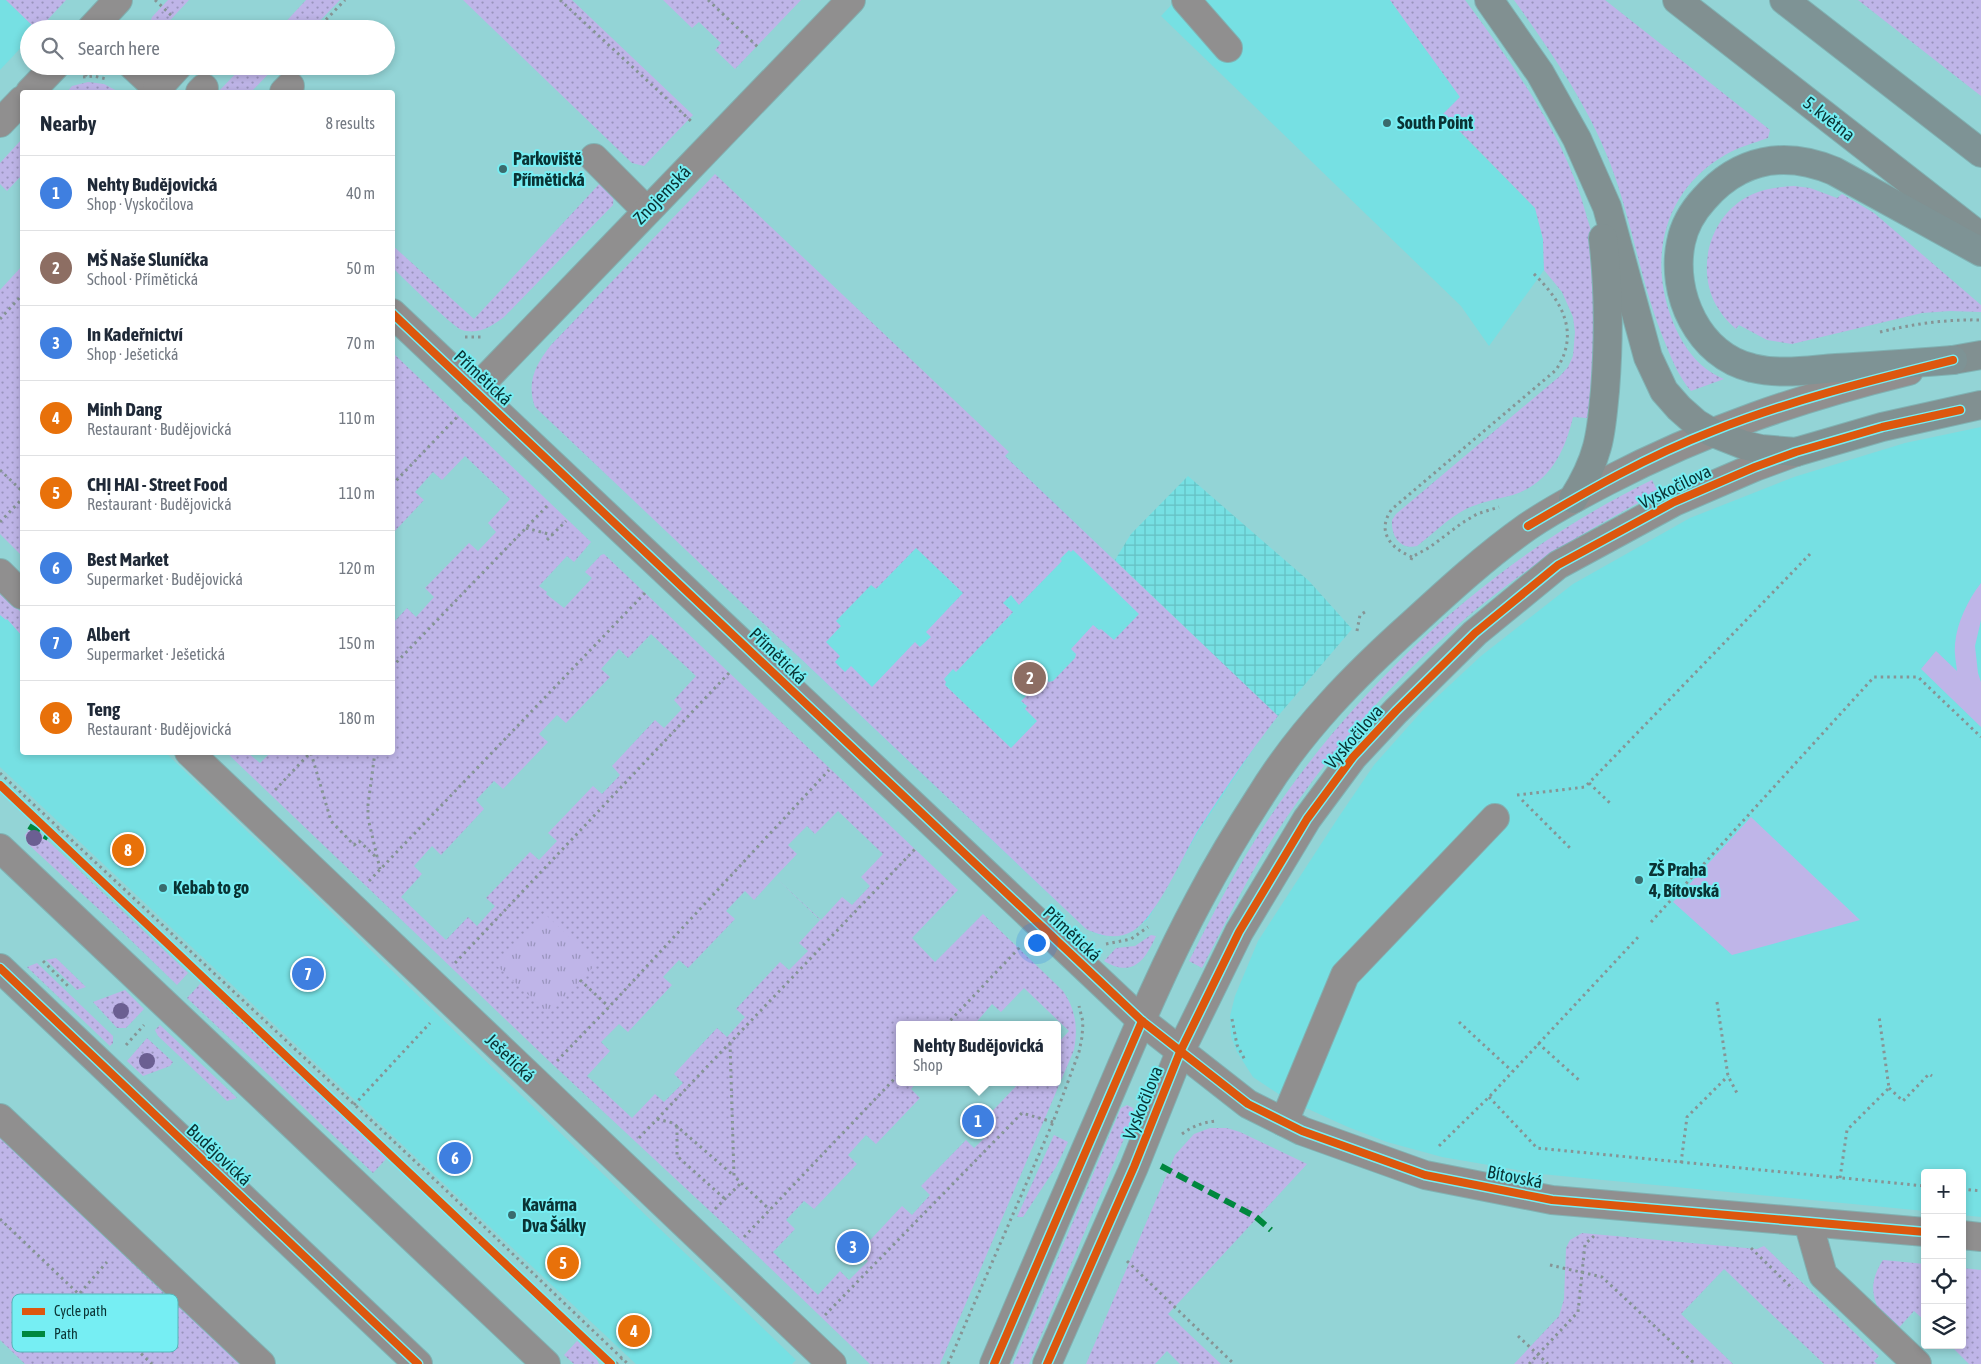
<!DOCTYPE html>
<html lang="en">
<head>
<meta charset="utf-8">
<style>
	body { margin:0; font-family:"Asap Condensed",sans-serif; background:#f6f6f7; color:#1f2937 }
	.controls { position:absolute; right:15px; bottom:15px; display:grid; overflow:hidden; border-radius:5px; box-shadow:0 2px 8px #0003 }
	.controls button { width:45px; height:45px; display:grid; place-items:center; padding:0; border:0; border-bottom:1px solid #e0e1e3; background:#fff; color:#1f2937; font:25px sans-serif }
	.you { position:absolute; left:1036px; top:942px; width:18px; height:18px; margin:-12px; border:4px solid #fff; border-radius:50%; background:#1a73e8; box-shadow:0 0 0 8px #1a73e833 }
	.badge { display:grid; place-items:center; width:32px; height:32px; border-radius:50%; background:#3a6b6d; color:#fff; font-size:16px; font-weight:700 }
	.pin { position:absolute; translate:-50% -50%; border:2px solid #fff; box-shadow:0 1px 5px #0006 }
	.popup { position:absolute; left:896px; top:1021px; width:165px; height:65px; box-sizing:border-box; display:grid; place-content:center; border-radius:5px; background:#fff; filter:drop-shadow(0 1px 4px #0005); font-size:16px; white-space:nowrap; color:#747a83 }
	.popup b { font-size:19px; color:#1f2937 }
	.popup::after { content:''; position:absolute; left:50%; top:100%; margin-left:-10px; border:10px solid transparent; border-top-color:#fff }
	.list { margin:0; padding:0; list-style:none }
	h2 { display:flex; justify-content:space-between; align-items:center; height:65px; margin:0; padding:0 20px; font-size:21px }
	h2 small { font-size:16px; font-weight:400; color:#747a83 }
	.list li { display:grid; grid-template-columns:32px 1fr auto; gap:15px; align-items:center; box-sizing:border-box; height:75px; padding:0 20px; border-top:1px solid #e0e1e3 }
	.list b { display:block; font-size:19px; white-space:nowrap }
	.list p { margin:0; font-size:16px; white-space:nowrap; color:#747a83 }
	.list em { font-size:16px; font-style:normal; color:#747a83 }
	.icon { flex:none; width:28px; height:28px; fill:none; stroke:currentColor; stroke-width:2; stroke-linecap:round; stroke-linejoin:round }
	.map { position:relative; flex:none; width:1981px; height:1364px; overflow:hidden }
	.search { position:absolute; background:#fff; box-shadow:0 2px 8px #0003; left:20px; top:20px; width:375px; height:55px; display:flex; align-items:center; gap:12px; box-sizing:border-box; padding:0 18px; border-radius:28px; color:#747a83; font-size:19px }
	.panel { position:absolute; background:#fff; box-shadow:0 2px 8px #0003; left:20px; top:90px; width:375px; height:665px; border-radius:5px }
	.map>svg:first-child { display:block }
</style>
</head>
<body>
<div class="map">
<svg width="1981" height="1364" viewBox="0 0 1981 1364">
	<defs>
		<pattern id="industrial-grid" width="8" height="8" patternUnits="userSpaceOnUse" patternTransform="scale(1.25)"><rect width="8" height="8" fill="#76e0e3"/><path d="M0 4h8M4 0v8" fill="none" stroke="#65c1c3"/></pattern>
		<pattern id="grass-dots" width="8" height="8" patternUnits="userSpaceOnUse" patternTransform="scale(1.25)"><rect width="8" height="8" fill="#bfb5e8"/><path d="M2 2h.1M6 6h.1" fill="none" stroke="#9994bd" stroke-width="1.8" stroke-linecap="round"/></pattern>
		<pattern id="park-tufts" width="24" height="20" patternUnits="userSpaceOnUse" patternTransform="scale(1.25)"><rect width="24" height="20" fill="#bfb5e8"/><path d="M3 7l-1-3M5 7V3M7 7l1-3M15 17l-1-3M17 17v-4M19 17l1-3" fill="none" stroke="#9994bd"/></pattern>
	</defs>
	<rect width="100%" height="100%" fill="#93d4d6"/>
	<g fill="#76e0e3">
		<path d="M0 0H6L36 29H29V39L0 70Z"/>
		<path d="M1176 0H1390L1460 97 1443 115 1535 208 1543 239 1544 270 1489 346 1461 306 1161 16Z"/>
		<path d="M1981 427V1217L1962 1215V1173H1925V1211L1541 1174 1442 1157 1387 1142 1348 1127 1286 1099 1253 1077 1237 1052 1231 1036 1230 1016 1235 996 1258 941 1338 818 1374 765 1422 711 1481 656 1573 584 1690 518 1794 477 1905 443Z"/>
		<path d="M1009 452 1005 456 1278 716 1260 739 1198 832 1148 919 1131 932 1117 936 1100 935 1086 929 782 641Z"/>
		<path d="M0 592 22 614V752L166 753 796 1360 792 1364H636L0 767Z"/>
	</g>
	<path fill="url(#industrial-grid)" d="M1188 476 1309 581 1352 629 1278 716 1115 560 1131 534Z"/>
	<g fill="url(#grass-dots)" fill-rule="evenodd">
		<path d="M6 0H66L39 29H36Z"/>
		<path d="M168 0H189L162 29H148L152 17Z"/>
		<path d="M306 0H340L312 29H279Z"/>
		<path d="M463 0H572L693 115 644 166 632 163Z"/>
		<path d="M663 0H801L735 69 715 50 721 43 699 22 692 28Z"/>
		<path d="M1390 0H1465C1513 65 1565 135 1586 214 1588 222 1592 231 1593 240 1594 253 1594 268 1594 282 1596 326 1595 375 1587 418L1573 417C1565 451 1550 483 1513 495 1497 499 1481 502 1466 509 1448 518 1433 534 1417 546 1400 550 1391 536 1392 520L1396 514 1560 376 1568 367 1573 356 1575 332 1573 317 1562 292 1544 270 1543 239 1535 208 1443 114 1460 97Z"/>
		<path d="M1514 0H1605L1770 130 1768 138C1754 143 1738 147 1725 155 1666 189 1648 254 1671 317 1681 344 1697 368 1724 379L1691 391C1679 377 1673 362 1666 345 1641 286 1633 223 1610 163 1588 105 1550 50 1514 0Z"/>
		<path d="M1858 0H1981V96Z"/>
		<path d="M243 66H276L251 92H218Z"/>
		<path d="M88 82 104 84 119 92H67L72 86Z"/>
		<path d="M22 139V175L7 191 0 184V163Z"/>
		<path d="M715 174 1009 452 1005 456 1278 716C1249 753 1222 793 1197 832 1182 858 1156 917 1133 931 1118 940 1100 936 1086 929L535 407C526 382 536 364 551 345ZM916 548 963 593 926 632 931 637 920 647 915 642 872 687 851 666 845 672 835 662 840 656 826 642 841 626 836 621 871 585 876 589ZM1069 550 1071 552 1073 550 1139 614 1114 640 1101 629 1099 630 1093 625 1071 649 1076 654 1075 658 1053 681 1049 682 1044 678 1021 701 1027 706 1025 709 1037 721 1011 748 945 685 946 682 944 679 953 669 956 672 1013 612 1003 603 1011 595 1019 605 1062 561 1060 559Z"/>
		<path d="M603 180 614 192 613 205 504 317C492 326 479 335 462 330 453 327 403 278 393 268L392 245 474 319Z"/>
		<path d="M1794 186 1810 188 1837 198 1842 194 1874 213 1981 305V312L1950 311 1922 313 1792 344 1767 340 1739 325 1736 329C1728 322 1722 315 1716 305 1695 267 1711 212 1753 194 1766 188 1780 187 1794 186Z"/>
		<path d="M22 266V556L0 534V290Z"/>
		<path d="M393 353 591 542 574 562 567 556 539 586 547 592 546 594 564 608 592 578 585 572 601 555 604 554 958 890 912 938 935 962 983 914 1063 991C1076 1010 1078 1028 1074 1050L940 1364H870L741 1240 549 1061 227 753H248L260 763 270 753 392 752 393 623 407 608 416 617 434 597 425 588 469 543 478 551 496 532 488 523 510 499 465 456 442 480 433 472 415 492 424 500 393 533ZM651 634 696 676 674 700 682 709 664 728 655 720 612 766 620 775 602 794 593 786 548 833 557 841 539 860 530 852 486 898 495 906 477 926 468 917 446 940 401 897 422 874 414 866 432 846 441 855 484 809 476 800 494 781 503 789 548 742 539 734 557 715 566 723 610 677 601 669 619 649 628 658ZM838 811 883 854 861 877 870 886 852 905 842 897 821 920 775 877 797 854 788 845 807 826 815 834ZM775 877 820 920 799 943 808 951 789 970 780 962 736 1009 745 1017 727 1037 717 1028 674 1074 683 1083 664 1102 655 1094 632 1118 587 1076 610 1051 601 1042 619 1024 628 1032 672 985 663 977 679 960 688 968 735 919 726 911 745 891 754 900ZM1024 988 1069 1031 1057 1044V1082H1020L984 1120 993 1130 974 1148 966 1140 921 1186 930 1195 912 1215 902 1206 859 1252 868 1261 849 1280 840 1271 818 1295 773 1252 795 1229 786 1220 804 1201 814 1209 857 1164 848 1155 866 1135 876 1144 920 1098 911 1089 917 1082H899V1025H974L992 1004 1001 1012Z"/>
		<path d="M1652 480 1658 492C1625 510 1592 528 1560 548 1446 622 1346 724 1273 838 1246 880 1225 924 1202 968L1189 961C1213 914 1237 867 1266 823 1359 681 1499 554 1652 480Z"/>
		<path d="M0 592 22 613V636L7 619 6 620 0 615Z"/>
		<path d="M32 826 188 973 177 985 105 915 28 844 25 835Z"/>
		<path d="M1151 935 1156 936C1145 961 1132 978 1104 961L1116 948 1135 946Z"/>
		<path d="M56 958 86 987 77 990 46 960Z"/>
		<path d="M37 963 113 1036V1043L110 1046 27 967Z"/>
		<path d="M201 983 387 1158 373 1173 187 998Z"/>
		<path d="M125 990 144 1009 126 1028H117L93 1002Z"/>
		<path d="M160 1025 237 1098 227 1101 158 1036 155 1030Z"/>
		<path d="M147 1038 173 1062 170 1066 143 1076 127 1061Z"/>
		<path d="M1127 1105 1133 1108 1134 1115 1029 1364H1013L1121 1108Z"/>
		<path d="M1210 1128H1227L1240 1132 1307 1164 1168 1314 1221 1364H1180L1167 1351 1155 1364H1086L1175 1155 1194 1134Z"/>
		<path d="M0 1133 242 1364H25L0 1340Z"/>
		<path d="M1054 1135 1068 1142 1056 1167 1023 1217H1017Z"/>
		<path d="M1582 1233 1757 1249 1764 1246 1879 1356 1874 1361 1877 1364H1824L1724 1269 1681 1314 1733 1364H1514L1559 1316 1564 1299 1566 1248 1570 1240Z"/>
		<path d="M1883 1260 1925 1264V1321L1914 1311 1895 1332C1875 1308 1864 1289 1883 1260Z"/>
		<path d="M1962 1268 1981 1270V1364H1969L1950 1345H1962Z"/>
		<path d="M577 1341 596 1358 599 1364H574L564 1355Z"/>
	</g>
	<path fill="url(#park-tufts)" d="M544 913 597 963 549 1014 496 965Z"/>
	<g fill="#bfb5e8">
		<path d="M1981 583V620L1975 646 1978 673 1981 682V727L1921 669 1936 651 1957 671C1956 662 1954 653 1955 644 1957 622 1968 600 1981 583Z"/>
		<path d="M1751 817 1860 920 1732 955 1673 902Z"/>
	</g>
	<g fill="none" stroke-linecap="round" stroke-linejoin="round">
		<g stroke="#80b2b3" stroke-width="30">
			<g id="minor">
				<path d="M1186 0 1228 48"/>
				<path d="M91 29 118 0"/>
				<path d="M133 66 161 92"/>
				<path d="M157 89 178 66"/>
				<path d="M30 92 55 66"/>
				<path d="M200 92 204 88"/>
				<path d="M284 92 290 86"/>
				<path d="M0 123 22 100"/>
				<path d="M594 158 647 211"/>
				<path d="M392 313 1142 1021 1248 1104 1302 1131 1425 1175 1552 1200 1925 1232"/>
				<path d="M474 391 851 0"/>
				<path d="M0 573 22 595"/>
				<path d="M189 752 832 1364"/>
				<path d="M0 848 546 1364"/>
				<path d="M0 968 418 1364"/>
				<path d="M0 1118 261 1364"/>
				<path d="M1284 1122 1345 975 1495 818"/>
				<path d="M1808 1222 1823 1275 1917 1364"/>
				<path d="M1962 1235 1981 1237"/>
				<path d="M994 1364C1029 1281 1065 1197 1101 1114 1132 1042 1162 969 1199 900 1218 864 1239 829 1261 795 1301 730 1355 675 1412 624 1449 590 1486 556 1527 527 1552 510 1580 495 1607 481 1705 430 1802 397 1909 371"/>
				<path d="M1047 1364 1134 1167 1180 1052 1239 932 1307 819 1353 757 1396 711 1475 633 1558 565 1674 502 1755 467 1796 452"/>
			</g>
		</g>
		<g stroke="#80b2b3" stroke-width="30">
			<g id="major">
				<path d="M1489 0 1540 73 1577 139 1607 207 1648 357 1664 391 1679 408 1696 423 1711 432 1744 445 1761 449 1796 452 1882 427 1981 405"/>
				<path d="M1677 0 1981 237"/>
				<path d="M1953 360 1981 355"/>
				<path d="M1573 499C1583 483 1592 466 1597 447 1602 429 1603 409 1605 391 1609 340 1609 288 1603 238"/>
			</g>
		</g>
		<g stroke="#80b2b3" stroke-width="30">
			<g id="highway">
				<path d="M1784 0 1981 153"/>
				<path d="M1953 360C1914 363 1875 366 1836 368 1808 370 1780 375 1752 368 1699 356 1670 294 1681 242 1684 227 1693 211 1704 199 1739 159 1784 150 1834 171L1981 252"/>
			</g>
		</g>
		<g stroke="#869495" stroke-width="3" stroke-dasharray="2.5 4" stroke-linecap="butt">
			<path d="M155 0 173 17"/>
			<path d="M560 0 692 122"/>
			<path d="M708 0 760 49"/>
			<path d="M142 20V29"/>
			<path d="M317 29 345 0"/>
			<path d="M85 76 95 66"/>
			<path d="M83 77 94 76 106 79"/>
			<path d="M0 319 22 295"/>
			<path d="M1880 332C1913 324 1947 319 1981 320"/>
			<path d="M465 337H481"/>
			<path d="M0 470 22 491"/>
			<path d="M392 485 458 416"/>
			<path d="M0 522 22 499"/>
			<path d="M526 528 552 535"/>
			<path d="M547 540 566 521"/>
			<path d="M1412 557C1390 548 1376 531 1392 509L1556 370C1581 332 1561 300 1533 273"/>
			<path d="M1411 560 1412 557 1430 547 1462 523 1477 514 1499 507"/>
			<path d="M1357 631 1360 615 1365 612"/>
			<path d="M392 667 549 504"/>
			<path d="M375 752 368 805V818L380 869"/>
			<path d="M311 753 331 821 354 845 359 841 377 858"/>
			<path d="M0 773 450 1194 628 1364"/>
			<path d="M1589 783 1612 805"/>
			<path d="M275 790 310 753"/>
			<path d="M1517 795 1585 787 1810 554"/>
			<path d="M1522 800 1570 848"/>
			<path d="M48 838 53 835 59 829"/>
			<path d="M369 881 645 593"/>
			<path d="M1651 922 1874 677H1918L1981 737"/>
			<path d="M1106 944 1131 939 1148 927"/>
			<path d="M43 961 69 987"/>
			<path d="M455 963 729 673"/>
			<path d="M580 980 609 1007"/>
			<path d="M1717 1002 1728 1076 1738 1095"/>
			<path d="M1232 1019 1237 1045 1245 1060"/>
			<path d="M1459 1022 1512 1071"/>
			<path d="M946 1025 1020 947"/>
			<path d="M730 1043 734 1176 770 1210"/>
			<path d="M1538 1043 1579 1080"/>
			<path d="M126 1045 144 1025"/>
			<path d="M557 1061 609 1007 829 770"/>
			<path d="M1889 1088 1903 1101 1929 1074 1932 1076"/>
			<path d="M1489 1097 1537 1148 1925 1186"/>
			<path d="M354 1105 430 1023"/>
			<path d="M657 1119 673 1123 733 1175"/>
			<path d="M677 1126V1156L725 1199"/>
			<path d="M1182 1134C1193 1126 1203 1122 1217 1121"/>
			<path d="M639 1138 916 848"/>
			<path d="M1439 1146 1489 1097 1640 935"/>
			<path d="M1681 1163 1687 1117 1728 1076"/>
			<path d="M1840 1178 1847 1130 1889 1088 1879 1016"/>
			<path d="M1962 1189 1981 1191"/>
			<path d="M715 1209 741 1183"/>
			<path d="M0 1219 152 1364"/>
			<path d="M744 1237 899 1074"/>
			<path d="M1751 1248 1793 1289"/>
			<path d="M1127 1261 1234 1364"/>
			<path d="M1550 1265 1602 1277 1695 1364"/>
			<path d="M80 1293 107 1262"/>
			<path d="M825 1315 1022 1113 1053 1122"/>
			<path d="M1518 1336 1548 1364"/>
			<path d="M616 1364 622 1358"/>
			<path d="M948 1364 1053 1122 1079 1052 1082 1037 1083 1022 1079 1006"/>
			<path d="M1529 1364 1578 1312 1585 1244 1594 1236"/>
		</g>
		<use href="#minor" stroke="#908f8f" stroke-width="28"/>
		<use href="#major" stroke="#819091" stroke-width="28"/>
		<use href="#highway" stroke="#7e9395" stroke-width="28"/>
		<g stroke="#00873e" stroke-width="6" stroke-dasharray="12 6" stroke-linecap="butt">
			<path d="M29 826 48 838"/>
			<path d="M1161 1166 1256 1217 1271 1230"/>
		</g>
		<g stroke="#76eef3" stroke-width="11">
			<g id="cycleway">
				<path d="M392 313 1142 1021 1248 1104 1302 1131 1425 1175 1552 1200 1925 1232"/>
				<path d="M1528 526C1587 491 1648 456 1713 431 1791 400 1872 380 1953 360"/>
				<path d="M0 785 611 1364"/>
				<path d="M0 968 418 1364"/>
				<path d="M994 1364 1142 1021"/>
				<path d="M1047 1364 1134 1167 1180 1052 1239 932 1307 819 1353 757 1396 711 1475 633 1558 565 1674 502 1755 467 1796 452 1882 427 1960 410"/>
			</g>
		</g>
		<use href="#cycleway" stroke="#dd570e" stroke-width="8"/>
	</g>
	<g fill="#6b5f92">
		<circle cx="34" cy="838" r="8"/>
		<circle cx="121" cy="1011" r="8"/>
		<circle cx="147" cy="1061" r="8"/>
	</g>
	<g fill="#3a6b6d" stroke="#76eef3" stroke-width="2">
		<circle cx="1387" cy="123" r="5"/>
		<circle cx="503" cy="169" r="5"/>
		<circle cx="1639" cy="880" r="5"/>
		<circle cx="163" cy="888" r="5"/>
		<circle cx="512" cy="1215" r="5"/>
	</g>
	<g text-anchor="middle" stroke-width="4" stroke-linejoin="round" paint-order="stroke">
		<g font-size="18" fill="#0a3334" stroke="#76eef3">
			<text transform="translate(1829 119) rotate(38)" y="6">5. května</text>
			<text transform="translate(662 195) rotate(-46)" y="6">Znojemská</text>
			<text transform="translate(483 378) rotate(43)" y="6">Přímětická</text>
			<text transform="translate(1675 487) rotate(-26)" y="6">Vyskočilova</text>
			<text transform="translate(778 656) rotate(44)" y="6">Přímětická</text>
			<text transform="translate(1354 737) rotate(-49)" y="6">Vyskočilova</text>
			<text transform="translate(1072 934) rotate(43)" y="6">Přímětická</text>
			<text transform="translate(510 1058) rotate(44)" y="6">Ješetická</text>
			<text transform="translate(1143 1103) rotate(-68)" y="6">Vyskočilova</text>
			<text transform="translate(219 1155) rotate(43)" y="6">Budějovická</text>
			<text transform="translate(1515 1177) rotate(11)" y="6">Bítovská</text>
		</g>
		<g font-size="18" font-weight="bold" fill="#0a3334" stroke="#76eef3" text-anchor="start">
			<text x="1397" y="129">South Point</text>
			<text x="513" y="165">Parkoviště<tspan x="513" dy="21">Přímětická</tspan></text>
			<text x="1649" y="876">ZŠ Praha<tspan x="1649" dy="21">4, Bítovská</tspan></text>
			<text x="173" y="894">Kebab to go</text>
			<text x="522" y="1211">Kavárna<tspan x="522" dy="21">Dva Šálky</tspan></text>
		</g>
	</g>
	<rect x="12" y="1294" width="166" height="58" rx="8" fill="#76eef3" stroke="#56b6ba" stroke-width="1"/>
	<rect x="22" y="1308" width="23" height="7" fill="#dd570e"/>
	<rect x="22" y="1331" width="23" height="6" fill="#00873e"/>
	<g font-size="14" fill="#0a3334">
		<text x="54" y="1316">Cycle path</text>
		<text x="54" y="1339">Path</text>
	</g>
</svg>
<div class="controls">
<button>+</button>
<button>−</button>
<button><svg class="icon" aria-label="locate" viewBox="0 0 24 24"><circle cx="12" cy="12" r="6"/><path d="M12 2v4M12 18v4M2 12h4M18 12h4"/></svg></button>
<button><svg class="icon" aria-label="layers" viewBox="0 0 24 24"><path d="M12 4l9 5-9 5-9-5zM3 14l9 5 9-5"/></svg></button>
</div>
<div class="you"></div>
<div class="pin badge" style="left:978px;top:1121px;background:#3f7fe0">1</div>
<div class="popup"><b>Nehty Budějovická</b>Shop</div>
<div class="pin badge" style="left:1030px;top:678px;background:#8d6e63">2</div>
<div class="pin badge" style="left:853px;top:1247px;background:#3f7fe0">3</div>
<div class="pin badge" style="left:634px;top:1331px;background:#e8710a">4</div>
<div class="pin badge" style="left:563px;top:1263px;background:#e8710a">5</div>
<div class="pin badge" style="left:455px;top:1158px;background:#3f7fe0">6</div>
<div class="pin badge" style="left:308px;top:974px;background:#3f7fe0">7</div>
<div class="pin badge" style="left:128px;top:850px;background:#e8710a">8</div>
<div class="search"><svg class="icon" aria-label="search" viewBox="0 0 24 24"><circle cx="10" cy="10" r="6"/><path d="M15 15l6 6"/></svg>Search here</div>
<section class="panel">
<h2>Nearby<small>8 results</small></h2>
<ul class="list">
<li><span class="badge" style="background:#3f7fe0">1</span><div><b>Nehty Budějovická</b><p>Shop · Vyskočilova</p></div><em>40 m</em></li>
<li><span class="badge" style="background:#8d6e63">2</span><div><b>MŠ Naše Sluníčka</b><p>School · Přímětická</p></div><em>50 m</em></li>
<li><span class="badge" style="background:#3f7fe0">3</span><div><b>In Kadeřnictví</b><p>Shop · Ješetická</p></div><em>70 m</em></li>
<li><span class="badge" style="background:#e8710a">4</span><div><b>Minh Dang</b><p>Restaurant · Budějovická</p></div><em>110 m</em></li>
<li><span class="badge" style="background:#e8710a">5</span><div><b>CHỊ HAI - Street Food</b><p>Restaurant · Budějovická</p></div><em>110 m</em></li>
<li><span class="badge" style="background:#3f7fe0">6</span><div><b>Best Market</b><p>Supermarket · Budějovická</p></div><em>120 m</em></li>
<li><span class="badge" style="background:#3f7fe0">7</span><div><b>Albert</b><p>Supermarket · Ješetická</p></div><em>150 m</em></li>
<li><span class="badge" style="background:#e8710a">8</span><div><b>Teng</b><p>Restaurant · Budějovická</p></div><em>180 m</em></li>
</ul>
</section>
</div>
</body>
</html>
